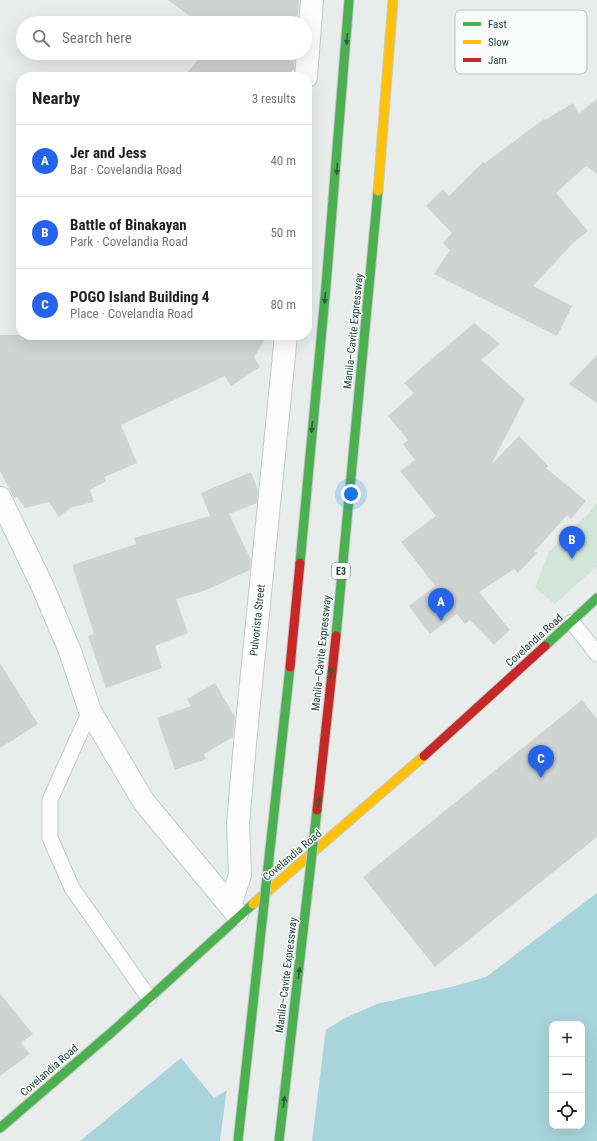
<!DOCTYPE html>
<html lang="en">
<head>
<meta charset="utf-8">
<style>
	body { margin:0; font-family:"Roboto Condensed",sans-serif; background:#f2f2f2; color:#202124 }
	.controls { position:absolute; right:12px; bottom:12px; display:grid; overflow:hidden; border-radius:8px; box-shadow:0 4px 16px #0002 }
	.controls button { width:36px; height:36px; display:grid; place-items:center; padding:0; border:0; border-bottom:1px solid #e0e0e0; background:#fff; color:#202124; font:20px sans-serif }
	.you { position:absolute; left:351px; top:494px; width:14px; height:14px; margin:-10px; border:3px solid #fff; border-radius:50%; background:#1a73e8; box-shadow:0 0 0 6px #1a73e833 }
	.badge { display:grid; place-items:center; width:26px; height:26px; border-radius:50%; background:#2563eb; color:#fff; font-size:13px; font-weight:700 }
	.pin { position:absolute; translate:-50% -33px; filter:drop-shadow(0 1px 2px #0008) }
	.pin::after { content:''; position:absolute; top:21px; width:14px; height:12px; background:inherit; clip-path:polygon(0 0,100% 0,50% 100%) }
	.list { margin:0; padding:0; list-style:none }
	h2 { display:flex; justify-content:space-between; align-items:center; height:52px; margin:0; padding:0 16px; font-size:17px }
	h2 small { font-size:13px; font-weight:400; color:#757577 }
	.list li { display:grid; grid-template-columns:26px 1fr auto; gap:12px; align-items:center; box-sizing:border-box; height:72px; padding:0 16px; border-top:1px solid #e0e0e0 }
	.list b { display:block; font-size:15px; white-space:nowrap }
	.list p { margin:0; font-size:13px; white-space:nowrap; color:#757577 }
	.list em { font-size:13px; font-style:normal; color:#757577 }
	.icon { flex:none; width:22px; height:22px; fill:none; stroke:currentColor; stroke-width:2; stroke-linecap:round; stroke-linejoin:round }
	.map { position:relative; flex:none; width:597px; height:1141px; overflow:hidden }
	.search { position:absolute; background:#fff; box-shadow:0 4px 16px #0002; left:16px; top:16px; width:296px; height:44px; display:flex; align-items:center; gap:10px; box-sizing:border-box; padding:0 14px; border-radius:22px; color:#757577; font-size:15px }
	.panel { position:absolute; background:#fff; box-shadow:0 4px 16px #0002; left:16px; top:72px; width:296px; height:268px; border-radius:16px }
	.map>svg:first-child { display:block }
</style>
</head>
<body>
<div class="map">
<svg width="597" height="1141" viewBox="0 0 597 1141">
	<rect width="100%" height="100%" fill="#e8edeb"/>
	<path fill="#d1e6d8" d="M597 503V566L555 604 535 587 549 552 588 514Z"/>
	<path fill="#a9d4db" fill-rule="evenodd" d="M597 893V1141H80L181 1058 214 1098 345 1018 377 1004 455 986 486 977ZM552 1024H582V1126H552Z"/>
	<path fill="#e8edeb" d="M326 1028 312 1141H220L227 1087Z"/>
	<g fill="#cfd4d2">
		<path d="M168 0H299L298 14 292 23H199Z"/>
		<path d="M203 53H295L294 69 286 77H184Z"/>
		<path d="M597 99V174L586 166 556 193 588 231 573 243 533 286 572 306 557 336 434 274 450 250 443 243 452 233 426 206 443 189 449 196 483 162 485 163 544 119 545 120 573 103 579 113Z"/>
		<path d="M474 323 500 344 481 360 525 399 491 465 519 436 548 466 546 468 586 501 571 519 567 515 535 551 537 553 518 573 514 569 479 592 510 630 494 645 470 620 465 624 457 614 430 634 409 606 435 586 401 542 436 516 400 471 415 460 403 444 408 440 388 416 414 393 404 383Z"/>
		<path d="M0 335H268L254 357 260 367 231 386 225 376 121 425 137 463 104 477 106 481 90 490 94 502 72 507 59 517 49 502 25 508 17 497 14 498 0 471Z"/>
		<path d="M597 355V403L569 384Z"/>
		<path d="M251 472 258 490 257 503 229 514 251 560 250 570 204 591 176 599 188 633 155 646 162 668 106 688 88 636 94 634 72 565 136 544 134 538 210 516 201 493Z"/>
		<path d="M0 663 38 724 0 748Z"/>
		<path d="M215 683 235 717 233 737 204 754 206 759 175 770 157 718 191 706 187 699Z"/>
		<path d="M582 700 597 719V837L435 967 363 877Z"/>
		<path d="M0 994 33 1034 21 1043 30 1054 0 1076Z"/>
	</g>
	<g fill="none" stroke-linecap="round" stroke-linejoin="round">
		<g stroke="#c5cac8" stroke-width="17">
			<g id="lane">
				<path d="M572 622 597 654"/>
				<path d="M90 711 50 800V838L72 888 149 998"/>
			</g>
		</g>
		<g stroke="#c5cac8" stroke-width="24">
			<g id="street">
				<path d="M306 77 312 0"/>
				<path d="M0 498 42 585 70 651 90 711 144 802 237 914"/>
				<path d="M230 905 240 875 238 824 245 743 286 335"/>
			</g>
		</g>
		<g stroke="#c3cbc8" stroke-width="11">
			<g id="fast">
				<path d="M545 646 597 598"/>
				<path d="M0 1128 112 1032 253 904"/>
			</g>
		</g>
		<g stroke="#c3cbc8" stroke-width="11">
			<path id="slow" d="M253 904 424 756"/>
		</g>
		<g stroke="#c3cbc8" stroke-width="11">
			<path id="jam" d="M424 756 545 646"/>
		</g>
		<use href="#lane" stroke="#fcfcfc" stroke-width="15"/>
		<use href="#street" stroke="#fcfcfc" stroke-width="22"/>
		<use href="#fast" stroke="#4caf50" stroke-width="9"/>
		<use href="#slow" stroke="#ffc107" stroke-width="9"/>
		<use href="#jam" stroke="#c62828" stroke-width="9"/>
		<g stroke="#c3ccc9" stroke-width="11" stroke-linecap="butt">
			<g id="fast-bridge">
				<path d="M300 563 326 286 349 0"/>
				<path d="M336 636 378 191"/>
				<path d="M238 1141 290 667"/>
				<path d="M279 1141 317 810"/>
			</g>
		</g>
		<g stroke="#c3ccc9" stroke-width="11" stroke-linecap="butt">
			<path id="slow-bridge" d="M378 191 393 0"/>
		</g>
		<g stroke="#c3ccc9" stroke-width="11" stroke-linecap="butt">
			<g id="jam-bridge">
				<path d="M290 667 300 563"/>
				<path d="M317 810 336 636"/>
			</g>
		</g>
		<use href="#fast-bridge" stroke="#4caf50" stroke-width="9"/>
		<use href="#slow-bridge" stroke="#ffc107" stroke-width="9"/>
		<use href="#jam-bridge" stroke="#c62828" stroke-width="9"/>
	</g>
	<defs><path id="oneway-solid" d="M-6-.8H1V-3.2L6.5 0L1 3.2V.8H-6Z"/></defs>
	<g fill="#2e5d40">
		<use href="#oneway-solid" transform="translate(347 39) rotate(94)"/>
		<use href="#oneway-solid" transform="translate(337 169) rotate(94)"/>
		<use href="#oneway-solid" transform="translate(325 298) rotate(95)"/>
		<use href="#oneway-solid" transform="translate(312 427) rotate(95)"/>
		<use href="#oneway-solid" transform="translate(331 673) rotate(-84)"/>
		<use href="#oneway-solid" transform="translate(319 802) rotate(-84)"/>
		<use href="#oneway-solid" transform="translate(299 973) rotate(-83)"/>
		<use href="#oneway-solid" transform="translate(284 1102) rotate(-83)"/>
	</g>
	<g text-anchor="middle" stroke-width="3" stroke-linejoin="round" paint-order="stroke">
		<rect fill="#f7fbf9" stroke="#637a73" stroke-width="1" x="332" y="563" width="18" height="16" rx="3"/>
		<g font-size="10" font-weight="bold" fill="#24423a">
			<text x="341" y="575">E3</text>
		</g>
		<g font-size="11" fill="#24423a" stroke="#f7fbf9">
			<text transform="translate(353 331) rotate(-84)" y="4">Manila–Cavite Expressway</text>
			<text transform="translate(257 620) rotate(-84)" y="4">Pulvorista Street</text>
			<text transform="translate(534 640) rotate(-42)" y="4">Covelandia Road</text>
			<text transform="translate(321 653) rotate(-84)" y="4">Manila–Cavite Expressway</text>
			<text transform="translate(292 855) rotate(-40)" y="4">Covelandia Road</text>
			<text transform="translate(286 975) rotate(-83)" y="4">Manila–Cavite Expressway</text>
			<text transform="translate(49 1070) rotate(-41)" y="4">Covelandia Road</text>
		</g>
	</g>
	<rect x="455" y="10" width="132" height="64" rx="6" fill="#f7fbf9" stroke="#b8c4c0" stroke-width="1"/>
	<rect x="463" y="22" width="18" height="4" fill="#4caf50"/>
	<rect x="463" y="40" width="18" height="4" fill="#ffc107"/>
	<rect x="463" y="58" width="18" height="4" fill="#c62828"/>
	<g font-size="11" fill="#24423a">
		<text x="488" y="28">Fast</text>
		<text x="488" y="46">Slow</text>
		<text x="488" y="64">Jam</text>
	</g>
</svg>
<div class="controls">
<button>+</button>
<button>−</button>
<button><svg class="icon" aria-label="locate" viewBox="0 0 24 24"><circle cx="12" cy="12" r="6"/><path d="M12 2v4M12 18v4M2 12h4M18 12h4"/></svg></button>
</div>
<div class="you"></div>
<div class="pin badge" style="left:441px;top:621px">A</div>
<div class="pin badge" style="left:572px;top:559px">B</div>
<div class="pin badge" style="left:541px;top:778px">C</div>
<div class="search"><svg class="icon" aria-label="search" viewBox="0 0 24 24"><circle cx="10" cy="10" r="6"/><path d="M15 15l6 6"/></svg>Search here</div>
<section class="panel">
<h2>Nearby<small>3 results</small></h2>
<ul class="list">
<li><span class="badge">A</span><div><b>Jer and Jess</b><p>Bar · Covelandia Road</p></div><em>40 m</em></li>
<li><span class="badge">B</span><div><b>Battle of Binakayan</b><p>Park · Covelandia Road</p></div><em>50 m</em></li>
<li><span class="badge">C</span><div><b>POGO Island Building 4</b><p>Place · Covelandia Road</p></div><em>80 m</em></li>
</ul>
</section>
</div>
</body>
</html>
